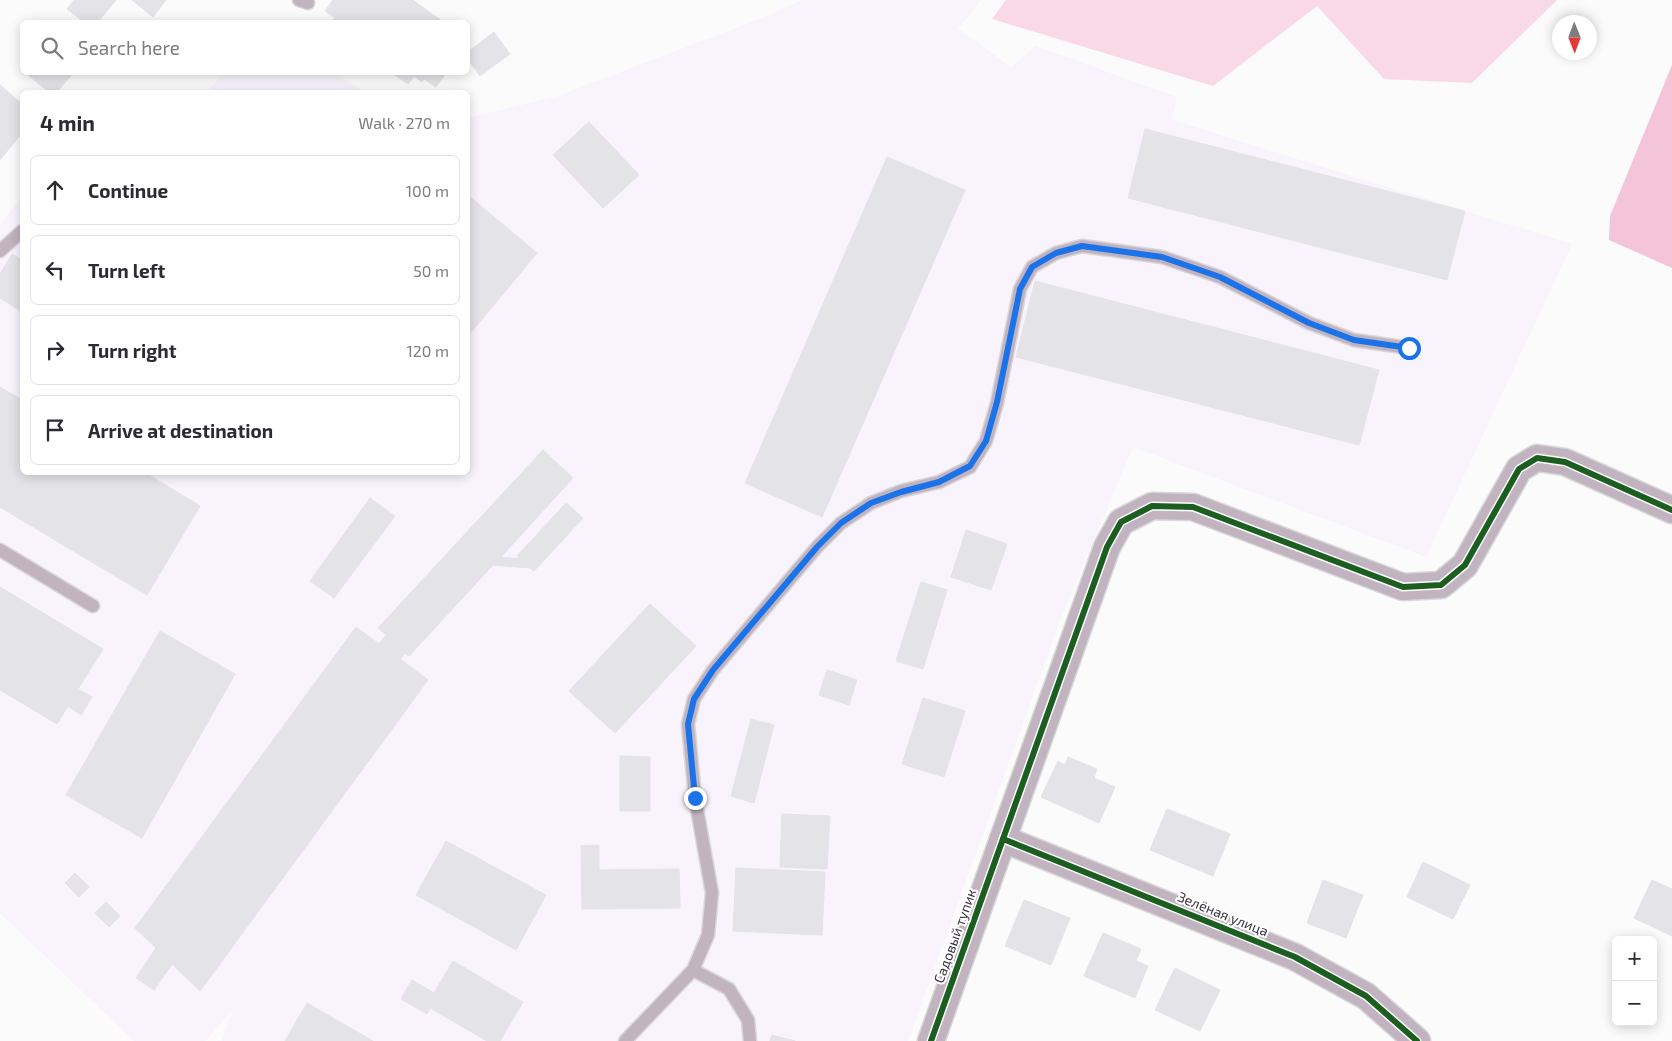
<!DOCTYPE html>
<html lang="en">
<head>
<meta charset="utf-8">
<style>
	body { margin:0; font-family:"Exo 2",sans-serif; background:#f7f7f7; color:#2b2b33 }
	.controls { position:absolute; right:15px; bottom:15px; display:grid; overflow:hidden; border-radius:8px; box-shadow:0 2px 12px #0003 }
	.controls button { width:45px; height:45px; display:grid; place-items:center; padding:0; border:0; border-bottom:1px solid #e1e1e2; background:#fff; color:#2b2b33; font:25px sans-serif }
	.compass { position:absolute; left:1552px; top:15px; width:45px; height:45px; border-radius:50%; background:#fff; box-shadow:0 2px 12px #0003; rotate:179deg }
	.stop { position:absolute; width:15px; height:15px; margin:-11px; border:4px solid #1a73e8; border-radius:50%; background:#fff }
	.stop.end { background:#1a73e8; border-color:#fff; box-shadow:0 1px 5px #0008 }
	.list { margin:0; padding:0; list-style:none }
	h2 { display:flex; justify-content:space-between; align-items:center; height:65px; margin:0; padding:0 20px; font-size:21px }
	h2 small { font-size:16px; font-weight:400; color:#7c7c81 }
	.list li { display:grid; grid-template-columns:32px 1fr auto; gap:15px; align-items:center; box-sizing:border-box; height:70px; margin:0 10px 10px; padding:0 10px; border:1px solid #e1e1e2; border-radius:8px }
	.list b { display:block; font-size:19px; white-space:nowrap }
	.list em { font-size:16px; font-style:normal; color:#7c7c81 }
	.icon { flex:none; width:28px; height:28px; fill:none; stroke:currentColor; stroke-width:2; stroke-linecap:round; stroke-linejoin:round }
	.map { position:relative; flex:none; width:1672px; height:1041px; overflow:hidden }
	.search { position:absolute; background:#fff; box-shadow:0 2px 12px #0003; left:20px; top:20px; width:450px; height:55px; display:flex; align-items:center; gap:12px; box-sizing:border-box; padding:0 18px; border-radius:8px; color:#7c7c81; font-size:19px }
	.panel { position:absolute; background:#fff; box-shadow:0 2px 12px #0003; left:20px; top:90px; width:450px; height:385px; border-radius:8px }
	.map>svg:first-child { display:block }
</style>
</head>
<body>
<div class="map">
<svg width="1672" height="1041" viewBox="0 0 1672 1041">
	<rect width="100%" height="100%" fill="#fbfbfb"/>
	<g fill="#f8f3fc">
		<path d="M802 0H981L958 29 1011 67 1036 46 1177 97 1172 120 1572 244 1426 557 1133 447 1061 618 908 1041H222L232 1011 205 1041H134L0 913V225L22 196V472H468V118L558 96 767 16Z"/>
		<path d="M223 73H335L364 92H207Z"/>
	</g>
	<path fill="#f9d9e6" d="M1006 0H1557L1472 83 1384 79 1317 6 1213 86 992 19Z"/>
	<path fill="#f4c4d9" d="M1672 65V268L1609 240 1610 216Z"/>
	<g fill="#e3e3e8" stroke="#e3e3e9">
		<path d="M74 0H116L98 22H84L67 9Z"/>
		<path d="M132 0H166L153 17Z"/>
		<path d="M333 0H413L443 22H331L335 18 325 11Z"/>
		<path d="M494 32 510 54 480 76 468 59V52Z"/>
		<path d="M24 72H74L57 92H49Z"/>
		<path d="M392 73 393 72 446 73 436 87 424 79 422 82 414 76 408 84Z"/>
		<path d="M0 85 22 104V133L0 160Z"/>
		<path d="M589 122 639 175 603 208 553 155Z"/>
		<path d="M1145 129 1465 211 1447 280 1128 198Z"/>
		<path d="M887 157 965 190 822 517 745 483Z"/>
		<path d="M469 196 537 253 468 336V197Z"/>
		<path d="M12 254 22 260V312L0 298V274Z"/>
		<path d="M1035 281 1379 370 1359 445 1016 357Z"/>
		<path d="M0 387 22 400V472H144L200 506 147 595 0 507Z"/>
		<path d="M543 450 573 478 501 557 520 559 517 556 566 503 583 518 534 571 530 568 493 565 409 656 405 653 400 659 428 680 200 991 172 964 154 990 136 978 156 948 135 928 356 627 379 644 386 635 378 628Z"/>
		<path d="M370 498 395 516 334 598 310 581Z"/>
		<path d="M966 530 1007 544 991 590 951 577Z"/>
		<path d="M921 582 947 590 923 669 896 661Z"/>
		<path d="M0 587 103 649 78 689 92 697 81 715 68 706 57 724 0 690Z"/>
		<path d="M650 604 696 646 615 733 569 691Z"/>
		<path d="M160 631 235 674 142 838 66 795Z"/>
		<path d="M827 670 857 680 849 705 819 695Z"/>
		<path d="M923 698 965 711 944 777 902 764Z"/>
		<path d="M751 719 774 725 754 803 731 796Z"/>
		<path d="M620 756 650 757V811H620Z"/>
		<path d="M1068 757 1097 769 1094 778 1115 787 1099 823 1041 797 1058 761 1065 765Z"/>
		<path d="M1167 809 1230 834 1213 876 1150 850Z"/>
		<path d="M782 814 830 816 827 869 780 867Z"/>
		<path d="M446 841 546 895 516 950 416 895Z"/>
		<path d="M599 845V870L679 869 680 908 582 909 581 846Z"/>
		<path d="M1423 862 1470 885 1453 919 1407 897Z"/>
		<path d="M736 868 825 872 822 935 733 931Z"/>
		<path d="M75 873 89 887 79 897 65 883Z"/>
		<path d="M1323 880 1363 895 1346 938 1307 923Z"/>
		<path d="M1652 880 1672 889V936L1634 918Z"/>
		<path d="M1024 900 1070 918 1051 965 1005 946Z"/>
		<path d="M106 902 120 916 109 927 95 913Z"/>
		<path d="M1103 933 1141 949 1136 961 1148 966 1135 998 1084 976Z"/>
		<path d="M453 961 523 1002 500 1041H487L430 1008 427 1014 401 999 412 980 434 993Z"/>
		<path d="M1175 968 1220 990 1200 1031 1155 1010Z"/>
		<path d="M307 1003 373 1041H285Z"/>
		<path d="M772 1035 795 1041H770Z"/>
	</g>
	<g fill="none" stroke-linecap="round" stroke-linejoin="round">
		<g stroke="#d8d7d9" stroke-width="15">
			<g id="lane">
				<path d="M299 0 308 3"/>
				<path d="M0 251 22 231"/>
				<path d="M0 550 93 606"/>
				<path d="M693 970 729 989 748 1020 750 1041"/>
				<path d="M625 1041 693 970 708 935 712 893 695 798 688 724 694 699 713 670 817 547 841 523 871 503 901 491 939 482 970 467 986 441 997 403 1020 289 1032 267 1056 253 1082 246 1162 257 1220 277 1309 323 1354 340 1409 348"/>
			</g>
		</g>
		<g stroke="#d8d7d9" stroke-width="29">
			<g id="street">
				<path d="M1003 839 1295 957 1366 996 1417 1041"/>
				<path d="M931 1041 1107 547 1121 522 1152 506 1193 507 1403 587 1441 585 1465 565 1519 469 1537 458 1565 462 1672 510"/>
			</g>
		</g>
		<use href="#lane" stroke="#c1b3bf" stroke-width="12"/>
		<use href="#street" stroke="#c1b3bf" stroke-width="26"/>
		<g stroke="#fff" stroke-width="9">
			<g id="cycleway">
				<path d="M1003 839 1295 957 1366 996 1417 1041"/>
				<path d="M931 1041 1107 547 1121 522 1152 506 1193 507 1403 587 1441 585 1465 565 1519 469 1537 458 1565 462 1672 510"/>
			</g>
		</g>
		<use href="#cycleway" stroke="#1b5e20" stroke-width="6"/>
	</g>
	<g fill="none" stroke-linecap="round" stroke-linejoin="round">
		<path stroke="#1a73e8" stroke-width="6" d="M695 798 688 724 694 699 713 670 817 547 841 523 871 503 901 492 939 482 970 466 986 441 997 402 1020 289 1032 267 1056 253 1082 246 1162 257 1220 277 1309 323 1354 340 1409 348"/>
	</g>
	<g text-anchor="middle" stroke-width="4" stroke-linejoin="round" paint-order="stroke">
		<g font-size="14" fill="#39333e" stroke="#fff">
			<text transform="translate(1223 914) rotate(22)" y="5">Зелёная улица</text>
			<text transform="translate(955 936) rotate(-70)" y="5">Садовый тупик</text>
		</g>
	</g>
</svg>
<div class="controls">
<button>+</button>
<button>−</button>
</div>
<svg class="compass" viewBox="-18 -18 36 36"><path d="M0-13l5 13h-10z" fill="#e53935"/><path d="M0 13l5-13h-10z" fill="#7c7c81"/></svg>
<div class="stop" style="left:1409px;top:348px"></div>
<div class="stop end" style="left:695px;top:798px"></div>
<div class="search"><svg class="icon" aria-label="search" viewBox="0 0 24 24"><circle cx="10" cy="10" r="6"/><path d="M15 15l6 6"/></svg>Search here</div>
<section class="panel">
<h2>4 min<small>Walk · 270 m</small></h2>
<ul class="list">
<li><svg class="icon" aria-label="ahead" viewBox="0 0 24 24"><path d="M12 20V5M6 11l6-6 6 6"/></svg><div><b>Continue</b></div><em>100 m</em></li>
<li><svg class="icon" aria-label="left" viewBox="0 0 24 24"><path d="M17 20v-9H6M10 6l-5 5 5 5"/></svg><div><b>Turn left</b></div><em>50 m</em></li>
<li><svg class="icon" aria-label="right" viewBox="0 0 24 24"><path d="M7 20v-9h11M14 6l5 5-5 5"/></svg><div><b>Turn right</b></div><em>120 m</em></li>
<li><svg class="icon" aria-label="arrive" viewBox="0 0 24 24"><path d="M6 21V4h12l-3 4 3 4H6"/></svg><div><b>Arrive at destination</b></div></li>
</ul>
</section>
</div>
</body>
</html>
